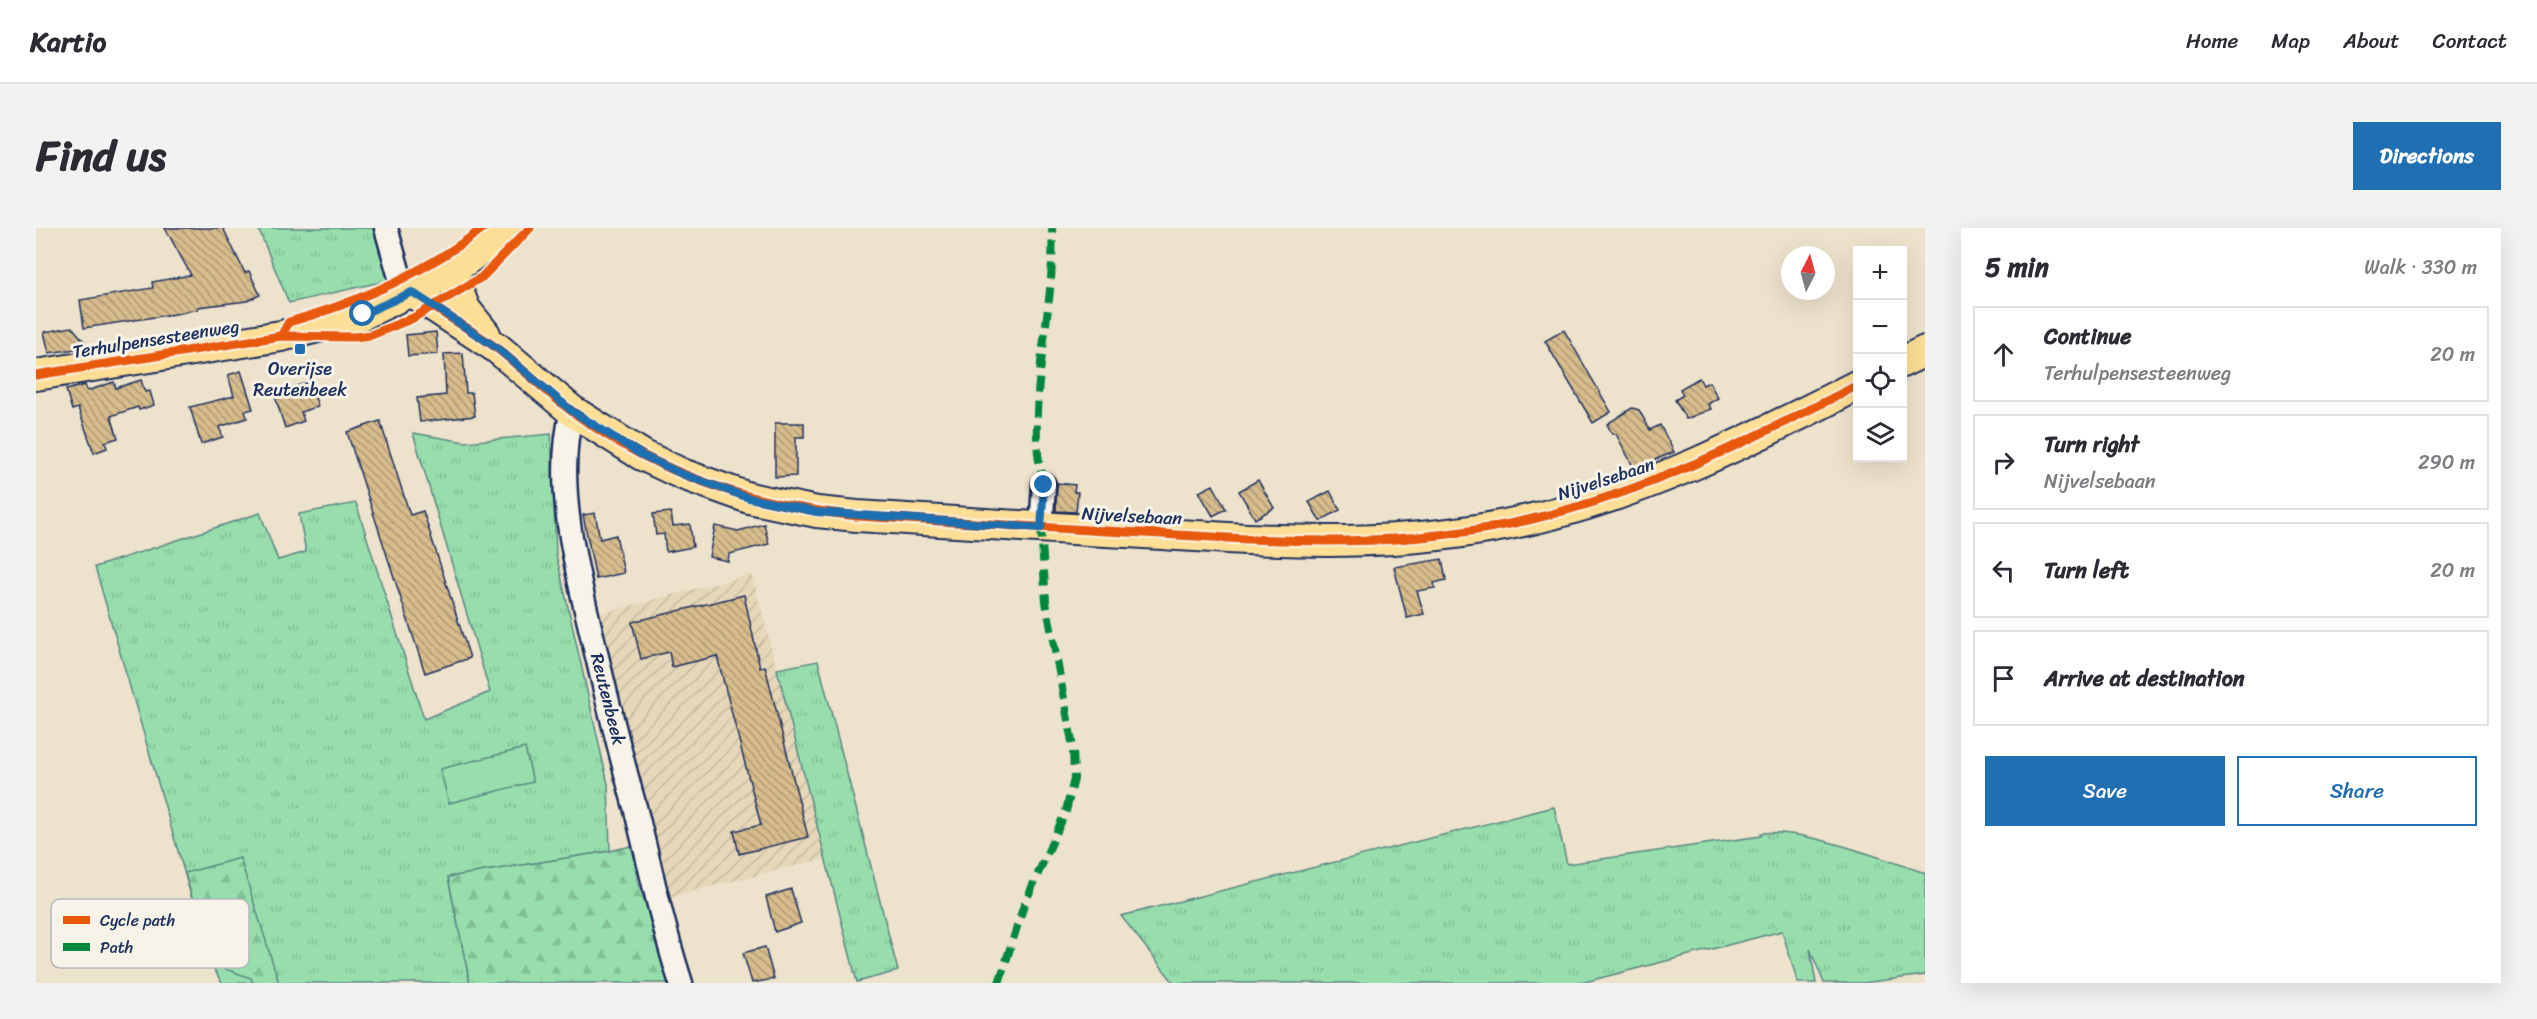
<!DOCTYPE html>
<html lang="en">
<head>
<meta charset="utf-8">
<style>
	body { margin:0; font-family:Sriracha,sans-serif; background:#f2f2f3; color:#2b2b33 }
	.controls { position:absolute; right:18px; top:18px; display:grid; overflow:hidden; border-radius:0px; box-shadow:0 6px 24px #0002 }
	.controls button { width:54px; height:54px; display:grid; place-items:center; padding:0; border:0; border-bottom:2px solid #e1e1e2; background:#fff; color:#2b2b33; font:30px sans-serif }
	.compass { position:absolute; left:1745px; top:18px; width:54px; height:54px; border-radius:50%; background:#fff; box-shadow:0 6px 24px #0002; rotate:6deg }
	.stop { position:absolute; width:18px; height:18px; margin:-14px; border:4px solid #1f6fb2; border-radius:50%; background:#fff }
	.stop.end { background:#1f6fb2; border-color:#fff; box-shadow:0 2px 6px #0008 }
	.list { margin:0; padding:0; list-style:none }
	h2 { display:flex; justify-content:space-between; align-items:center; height:78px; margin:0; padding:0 24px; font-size:26px }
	h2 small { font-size:20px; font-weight:400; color:#7c7c81 }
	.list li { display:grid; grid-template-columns:39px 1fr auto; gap:18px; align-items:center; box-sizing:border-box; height:96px; margin:0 12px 12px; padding:0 12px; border:2px solid #e1e1e2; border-radius:0px }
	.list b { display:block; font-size:22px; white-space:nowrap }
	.list p { margin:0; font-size:20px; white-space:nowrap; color:#7c7c81 }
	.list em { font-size:20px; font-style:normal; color:#7c7c81 }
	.actions { display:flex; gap:12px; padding:18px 24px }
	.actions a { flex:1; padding:14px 0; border:2px solid #1f6fb2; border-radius:0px; text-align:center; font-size:21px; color:#1f6fb2 }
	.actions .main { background:#1f6fb2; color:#fff }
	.icon { flex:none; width:33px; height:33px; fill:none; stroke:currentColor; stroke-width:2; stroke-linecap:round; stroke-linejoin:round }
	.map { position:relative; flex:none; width:1889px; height:755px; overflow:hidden; border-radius:0px }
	header { display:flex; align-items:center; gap:36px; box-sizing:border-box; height:84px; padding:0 30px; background:#fff; border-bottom:2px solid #e1e1e2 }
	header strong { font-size:28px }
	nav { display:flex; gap:33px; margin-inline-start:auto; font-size:21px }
	.intro { display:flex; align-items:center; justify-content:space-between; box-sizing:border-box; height:144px; padding:0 36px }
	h1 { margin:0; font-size:42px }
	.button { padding:15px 27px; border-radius:0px; background:#1f6fb2; color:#fff; font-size:21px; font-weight:700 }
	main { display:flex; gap:36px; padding:0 36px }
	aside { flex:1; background:#fff; border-radius:0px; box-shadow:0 6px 24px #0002 }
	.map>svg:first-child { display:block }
</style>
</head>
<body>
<header>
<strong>Kartio</strong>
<nav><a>Home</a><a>Map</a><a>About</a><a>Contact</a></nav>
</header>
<div class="intro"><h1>Find us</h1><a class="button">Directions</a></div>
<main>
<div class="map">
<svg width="1889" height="755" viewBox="0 0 1889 755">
	<defs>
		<pattern id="industrial-furrows" width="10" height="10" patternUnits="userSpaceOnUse" patternTransform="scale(1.5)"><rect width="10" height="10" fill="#e6d7b9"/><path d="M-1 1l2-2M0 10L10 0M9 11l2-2" fill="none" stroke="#c5b9a1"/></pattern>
		<pattern id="grass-tufts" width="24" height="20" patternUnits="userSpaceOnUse" patternTransform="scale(1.5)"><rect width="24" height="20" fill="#97deac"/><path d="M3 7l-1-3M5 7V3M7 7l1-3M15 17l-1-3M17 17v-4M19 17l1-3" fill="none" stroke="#82bf96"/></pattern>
		<pattern id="forest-firs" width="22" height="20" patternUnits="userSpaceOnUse" patternTransform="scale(1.5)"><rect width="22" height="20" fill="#97deac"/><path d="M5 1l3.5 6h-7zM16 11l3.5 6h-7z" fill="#82bf96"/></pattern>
		<pattern id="building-back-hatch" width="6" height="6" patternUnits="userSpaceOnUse" patternTransform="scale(1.5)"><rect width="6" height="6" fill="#d7bc8c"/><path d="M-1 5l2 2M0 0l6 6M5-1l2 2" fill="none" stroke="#ae9976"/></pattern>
	</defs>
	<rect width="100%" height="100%" fill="#ede2cc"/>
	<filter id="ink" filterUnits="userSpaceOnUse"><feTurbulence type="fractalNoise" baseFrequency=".0167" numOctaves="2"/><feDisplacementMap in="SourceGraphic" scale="12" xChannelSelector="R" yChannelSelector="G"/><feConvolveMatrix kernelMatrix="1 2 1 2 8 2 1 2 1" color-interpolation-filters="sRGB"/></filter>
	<g filter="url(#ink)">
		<path fill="url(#industrial-furrows)" d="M716 346 790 630 629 670 559 387Z"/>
		<g fill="url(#grass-tufts)" stroke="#598685" stroke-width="1.5">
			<path d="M222 0H347L358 51 253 75Z"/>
			<path d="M377 205 429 214 515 206 520 326 572 556 574 623 412 649 434 755H186L175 736 59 339 224 285 242 332 270 324 263 286 320 275 388 491 454 464Z"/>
			<path d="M782 433 862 743 821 754 741 441Z"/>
			<path d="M1518 579 1531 636 1725 608V605C1767 600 1847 631 1889 645V747L1826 755H1788L1774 721 1780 755H1762L1746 703 1545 755H1138L1085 688Z"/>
		</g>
		<g fill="url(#forest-firs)" stroke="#598685" stroke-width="1.5">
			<path d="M599 617 601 652 638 755H434L412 649 574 623Z"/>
			<path d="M204 630 243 755H217L215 750 175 736 149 645Z"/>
		</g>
		<path fill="#97deac" stroke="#598685" stroke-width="1.5" d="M489 520 497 554 413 575 404 541Z"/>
		<g fill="url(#building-back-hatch)" stroke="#1b2f5e" stroke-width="1.5">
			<path d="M129 0H187L209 45 213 43 224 67 211 73 162 79V81L145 85 48 100 44 72 117 60 116 54 155 47Z"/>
			<path d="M36 99 53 119 13 125 8 104Z"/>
			<path d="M1528 102 1575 184 1557 195 1509 113Z"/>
			<path d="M400 104 402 126 372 128 370 107Z"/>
			<path d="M427 125 430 165H436L439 188 384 194 381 170 410 167 408 126Z"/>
			<path d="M205 143 217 181 209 183 211 190 183 199 187 209 165 216 154 179 198 168 192 147Z"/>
			<path d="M1663 150 1667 157 1673 154 1682 170 1672 176 1675 181 1650 191 1639 172 1647 167 1644 161Z"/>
			<path d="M105 152 109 164 114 163 118 177 103 182 102 179 75 188 82 210 69 214 71 220 58 225 42 180 36 182 30 162 49 157 51 163 78 154 80 160Z"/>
			<path d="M274 154 282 178 265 184 268 193 249 200 238 165Z"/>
			<path d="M1596 180 1603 182 1614 202 1624 197 1638 224 1598 240 1580 206H1576L1571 196Z"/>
			<path d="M344 193 374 287 387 283 434 430 389 445 311 204Z"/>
			<path d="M739 195H768V209H760V248L739 249Z"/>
			<path d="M1222 252 1238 280 1219 291 1203 263Z"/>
			<path d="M1021 255 1039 257 1038 264H1042L1040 284 1020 283Z"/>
			<path d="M1177 257 1190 281 1177 288 1163 264Z"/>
			<path d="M1294 263 1304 282 1284 293 1273 274Z"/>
			<path d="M635 284 637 298 654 296 657 319 630 324 628 306 620 307 617 286Z"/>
			<path d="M559 285 564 311 580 307 588 345 560 351 547 287Z"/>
			<path d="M728 296 733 316 693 326 692 333 673 329 679 298 702 303Z"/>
			<path d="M1406 331 1410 352 1398 355 1399 360 1381 363 1388 386 1371 390 1358 339Z"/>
			<path d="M708 367 724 440 729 438 772 609 703 626 698 603 725 597 681 428 636 439 633 424 605 431 596 394Z"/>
			<path d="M755 661 765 695 739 704 730 669Z"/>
			<path d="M729 719 738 751 716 755 707 725Z"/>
		</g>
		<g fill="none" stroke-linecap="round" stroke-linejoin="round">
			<g stroke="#1b2f5e" stroke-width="27">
				<g id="minor">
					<path d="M350 0 365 53 376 64"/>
					<path d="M536 183C517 256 541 344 558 416 571 471 584 525 599 579 614 637 626 698 645 755"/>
					<path d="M1005 300 1008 257"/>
				</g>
			</g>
			<g stroke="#1b2f5e" stroke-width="34">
				<g id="major">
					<path d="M414 44 429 81 449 106"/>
					<path d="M376 64 461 120 536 183 606 227 646 246 713 270 781 284 821 288C923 294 1024 301 1126 306 1253 314 1366 321 1492 292 1609 265 1715 212 1822 157"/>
					<path d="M1866 134 1889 123"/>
					<path d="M0 147 245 108 295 96 327 86 414 44 473 0"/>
				</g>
			</g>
			<use href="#minor" stroke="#f7f3e8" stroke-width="22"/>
			<use href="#major" stroke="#fdde96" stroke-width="30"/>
			<g stroke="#00873e" stroke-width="8" stroke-dasharray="15 8" stroke-linecap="butt">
				<path d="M1008 257C1006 246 1003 236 1002 225 995 151 1020 74 1016 0"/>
				<path d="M963 755 988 677 1030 583 1038 551 1037 519 1010 374 1005 300"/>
			</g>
			<g stroke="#f7f3e8" stroke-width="13">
				<g id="cycleway">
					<path d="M398 79C419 94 443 106 463 122 488 142 511 165 537 184 623 247 716 277 821 288 923 294 1024 301 1126 306 1253 314 1366 321 1492 292 1609 265 1715 212 1822 157"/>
					<path d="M245 108 253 94C324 74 389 45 447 0"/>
					<path d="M0 147 245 108 318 109 335 107 377 90 446 49 494 0"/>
				</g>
			</g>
			<use href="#cycleway" stroke="#e8590c" stroke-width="9"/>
		</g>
	</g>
	<g fill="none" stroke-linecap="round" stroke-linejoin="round" filter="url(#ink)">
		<path stroke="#1f6fb2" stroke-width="8" d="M327 86 376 64 461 120 536 183 606 227 646 246 713 270 781 284 1005 300 1008 257"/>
	</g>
	<rect fill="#1f6fb2" stroke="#f7f3e8" stroke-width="2" x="258" y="115" width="12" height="12" rx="3"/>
	<g text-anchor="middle" stroke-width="6" stroke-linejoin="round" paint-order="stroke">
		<g font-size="18" fill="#1b2f5e" stroke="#f7f3e8">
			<text transform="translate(120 111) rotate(-9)" y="6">Terhulpensesteenweg</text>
			<text transform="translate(1570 251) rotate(-18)" y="6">Nijvelsebaan</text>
			<text transform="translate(1096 288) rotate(3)" y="6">Nijvelsebaan</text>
			<text transform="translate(572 471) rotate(76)" y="6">Reutenbeek</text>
		</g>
		<g font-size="18" fill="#1b2f5e" stroke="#f7f3e8">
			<text x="264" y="147">Overijse<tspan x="264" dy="21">Reutenbeek</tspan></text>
		</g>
	</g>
	<rect x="15" y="671" width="198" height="69" rx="9" fill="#f7f3e8" stroke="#b5b8bf" stroke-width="1.5"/>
	<rect x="27" y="688" width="27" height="8" fill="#e8590c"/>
	<rect x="27" y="715" width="27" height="8" fill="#00873e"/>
	<g font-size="16" fill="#1b2f5e">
		<text x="64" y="698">Cycle path</text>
		<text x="64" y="725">Path</text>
	</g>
</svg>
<div class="controls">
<button>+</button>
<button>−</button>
<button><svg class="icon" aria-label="locate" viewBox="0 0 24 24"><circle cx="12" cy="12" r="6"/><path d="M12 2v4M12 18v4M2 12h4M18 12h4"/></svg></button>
<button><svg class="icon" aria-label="layers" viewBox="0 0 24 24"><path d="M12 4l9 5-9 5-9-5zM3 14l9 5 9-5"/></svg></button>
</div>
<svg class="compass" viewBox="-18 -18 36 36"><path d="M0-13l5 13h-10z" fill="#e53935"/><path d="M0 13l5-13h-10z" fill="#7c7c81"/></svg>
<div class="stop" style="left:327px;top:86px"></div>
<div class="stop end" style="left:1008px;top:257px"></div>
</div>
<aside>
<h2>5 min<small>Walk · 330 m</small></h2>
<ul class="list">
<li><svg class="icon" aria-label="ahead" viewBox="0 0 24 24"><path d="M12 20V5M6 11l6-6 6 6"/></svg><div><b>Continue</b><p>Terhulpensesteenweg</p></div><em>20 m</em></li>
<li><svg class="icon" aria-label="right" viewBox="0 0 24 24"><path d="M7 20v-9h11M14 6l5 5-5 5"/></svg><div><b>Turn right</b><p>Nijvelsebaan</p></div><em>290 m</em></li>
<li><svg class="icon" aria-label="left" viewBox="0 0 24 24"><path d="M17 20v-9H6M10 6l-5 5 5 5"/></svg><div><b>Turn left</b></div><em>20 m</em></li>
<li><svg class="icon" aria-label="arrive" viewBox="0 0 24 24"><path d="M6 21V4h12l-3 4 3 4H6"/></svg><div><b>Arrive at destination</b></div></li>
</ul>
<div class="actions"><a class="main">Save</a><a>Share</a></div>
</aside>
</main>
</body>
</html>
